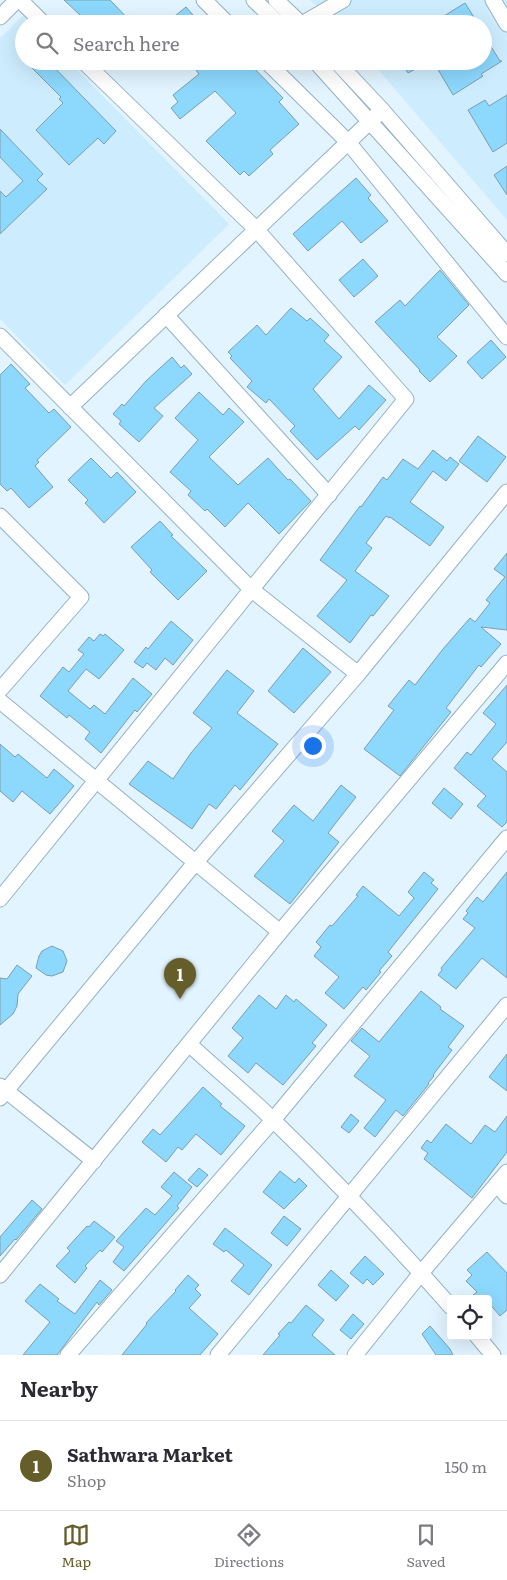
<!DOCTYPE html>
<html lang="en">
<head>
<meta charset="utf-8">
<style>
	body { margin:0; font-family:Literata,serif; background:#f7f7f7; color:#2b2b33 }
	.controls { position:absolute; right:15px; bottom:15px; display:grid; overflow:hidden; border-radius:5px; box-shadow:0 5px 20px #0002 }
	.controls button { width:45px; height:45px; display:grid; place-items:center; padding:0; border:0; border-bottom:1px solid #e1e1e2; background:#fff; color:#2b2b33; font:25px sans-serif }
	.you { position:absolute; left:312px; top:745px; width:18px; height:18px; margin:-12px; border:4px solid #fff; border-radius:50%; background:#1a73e8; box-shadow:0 0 0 8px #1a73e833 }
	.badge { display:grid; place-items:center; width:32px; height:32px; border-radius:50%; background:#655d2a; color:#fff; font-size:16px; font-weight:700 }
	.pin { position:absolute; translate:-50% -41px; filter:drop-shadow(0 1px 2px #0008) }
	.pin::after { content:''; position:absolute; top:26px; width:18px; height:15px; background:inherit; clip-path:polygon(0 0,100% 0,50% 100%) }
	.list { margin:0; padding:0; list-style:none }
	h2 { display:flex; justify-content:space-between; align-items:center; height:65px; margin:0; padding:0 20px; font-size:21px }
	h2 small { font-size:16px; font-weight:400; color:#7c7c81 }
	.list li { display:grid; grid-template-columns:32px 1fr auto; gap:15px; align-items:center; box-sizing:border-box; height:90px; padding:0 20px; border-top:1px solid #e1e1e2 }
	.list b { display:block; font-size:19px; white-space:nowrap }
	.list p { margin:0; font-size:16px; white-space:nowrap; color:#7c7c81 }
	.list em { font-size:16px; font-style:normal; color:#7c7c81 }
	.icon { flex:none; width:28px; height:28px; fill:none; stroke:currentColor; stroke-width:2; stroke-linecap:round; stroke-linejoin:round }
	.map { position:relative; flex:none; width:507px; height:1355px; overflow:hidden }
	.search { position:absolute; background:#fff; box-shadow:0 5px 20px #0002; left:15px; right:15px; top:15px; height:55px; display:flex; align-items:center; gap:12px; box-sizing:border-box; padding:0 18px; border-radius:28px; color:#7c7c81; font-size:19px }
	.sheet { height:155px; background:#fff }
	nav { display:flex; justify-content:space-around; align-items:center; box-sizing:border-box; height:70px; border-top:1px solid #e1e1e2; background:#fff; font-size:14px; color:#7c7c81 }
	nav a { display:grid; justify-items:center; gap:2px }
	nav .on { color:#655d2a }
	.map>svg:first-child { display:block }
</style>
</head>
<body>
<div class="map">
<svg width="507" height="1355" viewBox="0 0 507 1355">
	<rect width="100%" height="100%" fill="#e1f4ff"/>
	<g fill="#cdedfe">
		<path d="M310 0H507V220L371 61H483V24H335Z"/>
		<path d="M23 16 31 24H24V61H68L229 224 65 385 0 319V38Z"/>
	</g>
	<g fill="#8dd8fd" stroke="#7e9dad">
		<path d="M64 0H110L133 24H71L80 15Z"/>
		<path d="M465 3 475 19 467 24H431Z"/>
		<path d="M186 7 193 15 183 24H165Z"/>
		<path d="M483 34 500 61H502L481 74 483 76 453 95 433 61H483Z"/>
		<path d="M25 61H48L116 131 104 144 98 138 69 165 36 130 63 103 59 99 61 97Z"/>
		<path d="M189 61H234L240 69 248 62 283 98 279 102 299 124 270 150 273 154 249 176 244 171 240 175 206 141 236 113 215 91 180 119 171 108 178 102 173 95 199 74Z"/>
		<path d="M400 61H431L408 73Z"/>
		<path d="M507 95V143L493 152 468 110 485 100 489 106Z"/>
		<path d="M0 129 43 174 37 180 47 189 0 234V191L6 197 23 181 0 157Z"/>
		<path d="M507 166V195L494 175Z"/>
		<path d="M356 178 371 195 368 198 388 221 361 243 342 221 308 251 293 234Z"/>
		<path d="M363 259 378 276 354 297 339 280Z"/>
		<path d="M440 270 469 305 437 337 457 356 430 382 419 371 420 370 375 322 400 300 405 306Z"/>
		<path d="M291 308 307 321 310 318 329 335 324 341 342 357 313 389 339 419 369 385 386 400 359 430 355 426 317 460 290 431 295 426 269 399 266 403 247 387 252 381 230 358 232 356 228 352 257 325 266 335Z"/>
		<path d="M491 340 506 357 482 379 467 362Z"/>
		<path d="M172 357 181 368 184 365 192 374 154 408 163 416 139 442 119 424 121 421 113 414 122 404 124 406 146 381Z"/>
		<path d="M11 364 30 384 25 388 49 413 54 409 71 427 37 460 39 462 35 466 53 487 29 508 11 488 7 491 0 484V375Z"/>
		<path d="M199 392 223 415 229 408 244 422 209 457 238 485 268 458 288 480 290 479 311 501 279 534 248 503 225 527 207 509 205 511 188 495 191 491 170 472 198 440 175 418Z"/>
		<path d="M478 436 506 457 487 482 459 461Z"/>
		<path d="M433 450 447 461 450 457 459 464 446 481 433 471 410 502 444 527 430 546 390 517 389 518 386 516 366 543 372 548 355 571 389 596 373 616 371 615 350 643 317 616 347 580 320 560 360 506 361 507 383 477 387 480 403 459 418 469Z"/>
		<path d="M91 458 111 478 117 472 136 492 104 523 85 503 88 500 68 480Z"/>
		<path d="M160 521 173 535 171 536 207 571 178 600 150 572 152 570 131 547Z"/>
		<path d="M507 553V630L481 627 501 644 481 667 479 665 446 708 451 712 400 776 364 749 394 710 388 706 409 680 415 685 443 649 470 618 475 622 490 603 486 600 505 577 494 569Z"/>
		<path d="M171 621 193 640 173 665 165 658 156 670 147 663 143 668 134 662 146 647 148 649Z"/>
		<path d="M100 634 103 636 105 634 124 650 99 679 86 669 68 691 90 709 94 705 105 714 133 678 152 694 137 712 135 710 101 753 85 739 90 732 69 715 67 718 40 696 63 667 69 672 84 654 78 650 89 637 94 641Z"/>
		<path d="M303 648 331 672 294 713 268 691Z"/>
		<path d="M227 670 254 691 237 713 278 744 240 790 235 785 216 809 209 804 192 829 129 784 148 761 173 779 191 753 212 728 193 713Z"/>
		<path d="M507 685V742L492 759 507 772V822L502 827 477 806 486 796 454 768 467 752 471 755 496 724 483 713Z"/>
		<path d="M0 744 15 757 18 754 47 778 54 769 74 786 50 814 22 791 13 802 0 791Z"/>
		<path d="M341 785 356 797 328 833 339 842 290 904 254 876 284 841 272 831 294 805 313 821Z"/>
		<path d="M444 788 463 804 451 819 432 803Z"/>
		<path d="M424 872 434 880 431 883 438 889 388 952 392 956 379 971 381 972 366 990 363 987 344 1009 325 993 339 977 314 956 321 947 316 942 330 925 332 926 358 896 356 895 363 886 399 916 414 898 408 892Z"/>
		<path d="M507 872V978L482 958 456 989 438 975 442 970 441 968 475 928 463 919 468 913 466 911 477 897 483 902Z"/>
		<path d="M52 946 63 951 67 961 63 972 52 976 46 975 36 968 39 956 42 951Z"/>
		<path d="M17 965 32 976 18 994 17 1006 13 1014 0 1025V978L7 979Z"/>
		<path d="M421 991 441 1007 440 1009 464 1026 448 1047 452 1050 433 1075 434 1076 428 1083 429 1084 403 1116 396 1110 375 1137 364 1128 386 1100 354 1076 370 1056 351 1041 362 1028 379 1042Z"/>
		<path d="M259 995 276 1009 286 995 294 1002 296 999 327 1025 312 1043 316 1046 283 1085 256 1063 248 1073 228 1056 243 1038 232 1028Z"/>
		<path d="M507 1054V1091L489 1077Z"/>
		<path d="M203 1087 222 1104 220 1106 245 1126 221 1155 196 1134 182 1150 178 1147 166 1162 142 1142 153 1129 160 1135Z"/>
		<path d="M351 1114 359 1121 349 1133 341 1127Z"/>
		<path d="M507 1116V1152L472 1198 424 1159 428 1153 421 1148 427 1140 431 1143 446 1124 471 1144 485 1125 495 1132Z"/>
		<path d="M199 1168 208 1175 197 1187 188 1180Z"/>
		<path d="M280 1171 295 1183 299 1178 307 1186 284 1209 263 1192Z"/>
		<path d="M174 1172 192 1187 177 1206 179 1208 124 1271 113 1262 124 1247 116 1241 146 1208 155 1215 172 1196 161 1187Z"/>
		<path d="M32 1200 42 1209 16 1240 15 1239 0 1256V1237Z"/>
		<path d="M284 1216 301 1229 287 1246 271 1233Z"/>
		<path d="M94 1221 115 1237 102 1252 100 1250 85 1266 87 1268 75 1283 56 1266 70 1251 67 1248 87 1226 89 1227Z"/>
		<path d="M225 1228 272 1265 249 1295 231 1281 244 1265 226 1250 224 1252 213 1244Z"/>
		<path d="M487 1252 507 1273V1310L500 1316 488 1302V1299H468L477 1292 466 1281 472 1275 467 1270Z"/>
		<path d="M365 1256 384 1274 373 1285 367 1279 363 1284 350 1273Z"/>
		<path d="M331 1270 349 1286 336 1301 318 1285Z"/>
		<path d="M188 1275 199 1285 195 1289 201 1295 189 1308 218 1334 200 1355H122L147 1324 146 1323 176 1291 175 1290Z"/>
		<path d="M100 1280 112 1290 99 1305 97 1302 57 1355H23L50 1322 25 1301 40 1284 59 1299 57 1301 75 1314Z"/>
		<path d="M306 1305 324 1320 312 1335 335 1355H263L280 1335 278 1334 289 1322 291 1323Z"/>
		<path d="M353 1314 364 1324 351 1339 340 1330Z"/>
		<path d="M430 1326 450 1349 453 1355H436L422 1334Z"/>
	</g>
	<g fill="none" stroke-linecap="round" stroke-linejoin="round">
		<g stroke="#93b2c2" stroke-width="17">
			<g id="minor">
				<path d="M20 0 44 24"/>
				<path d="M204 0 228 24"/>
				<path d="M254 0 279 24"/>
				<path d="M276 0 301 24"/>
				<path d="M493 0 507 24"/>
				<path d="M0 17 17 0"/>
				<path d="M302 24 343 0"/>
				<path d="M266 61 348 142 507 337"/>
				<path d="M315 61 507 274"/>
				<path d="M336 61 382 110 507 254"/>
				<path d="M166 315 329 495"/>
				<path d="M0 336 252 590 358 674"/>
				<path d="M70 407 382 110"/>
				<path d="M0 516 81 597 0 690"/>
				<path d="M0 701 280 932"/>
				<path d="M0 899 406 399 256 229 83 61"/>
				<path d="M189 1044C217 1070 247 1094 274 1121 336 1181 394 1242 451 1307"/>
				<path d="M0 1086 94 1161"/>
				<path d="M0 1098 195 863 358 674 507 492"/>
				<path d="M497 1184 507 1196"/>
				<path d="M0 1275 280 932 507 663"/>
				<path d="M477 1336 493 1355"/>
				<path d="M68 1355 273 1120 507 838"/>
				<path d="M218 1355 507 1005"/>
				<path d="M355 1355 421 1273 507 1172"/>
			</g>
		</g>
		<use href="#minor" stroke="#fff" stroke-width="15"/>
	</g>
</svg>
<div class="controls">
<button><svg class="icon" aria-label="locate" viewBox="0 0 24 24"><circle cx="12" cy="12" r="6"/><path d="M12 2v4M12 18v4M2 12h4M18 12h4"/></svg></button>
</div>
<div class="you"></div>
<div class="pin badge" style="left:180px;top:999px">1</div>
<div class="search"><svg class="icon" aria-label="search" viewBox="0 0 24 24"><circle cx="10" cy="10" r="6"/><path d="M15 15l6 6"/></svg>Search here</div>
</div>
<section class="sheet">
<h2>Nearby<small></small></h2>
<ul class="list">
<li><span class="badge">1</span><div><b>Sathwara Market</b><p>Shop</p></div><em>150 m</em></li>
</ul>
</section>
<nav>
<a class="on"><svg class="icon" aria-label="map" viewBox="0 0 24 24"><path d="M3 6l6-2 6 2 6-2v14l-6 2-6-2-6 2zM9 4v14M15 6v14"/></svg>Map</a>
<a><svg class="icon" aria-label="directions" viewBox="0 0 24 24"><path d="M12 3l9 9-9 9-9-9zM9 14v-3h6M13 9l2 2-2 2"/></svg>Directions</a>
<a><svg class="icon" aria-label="saved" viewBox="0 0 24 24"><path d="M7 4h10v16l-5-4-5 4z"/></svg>Saved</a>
</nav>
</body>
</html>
